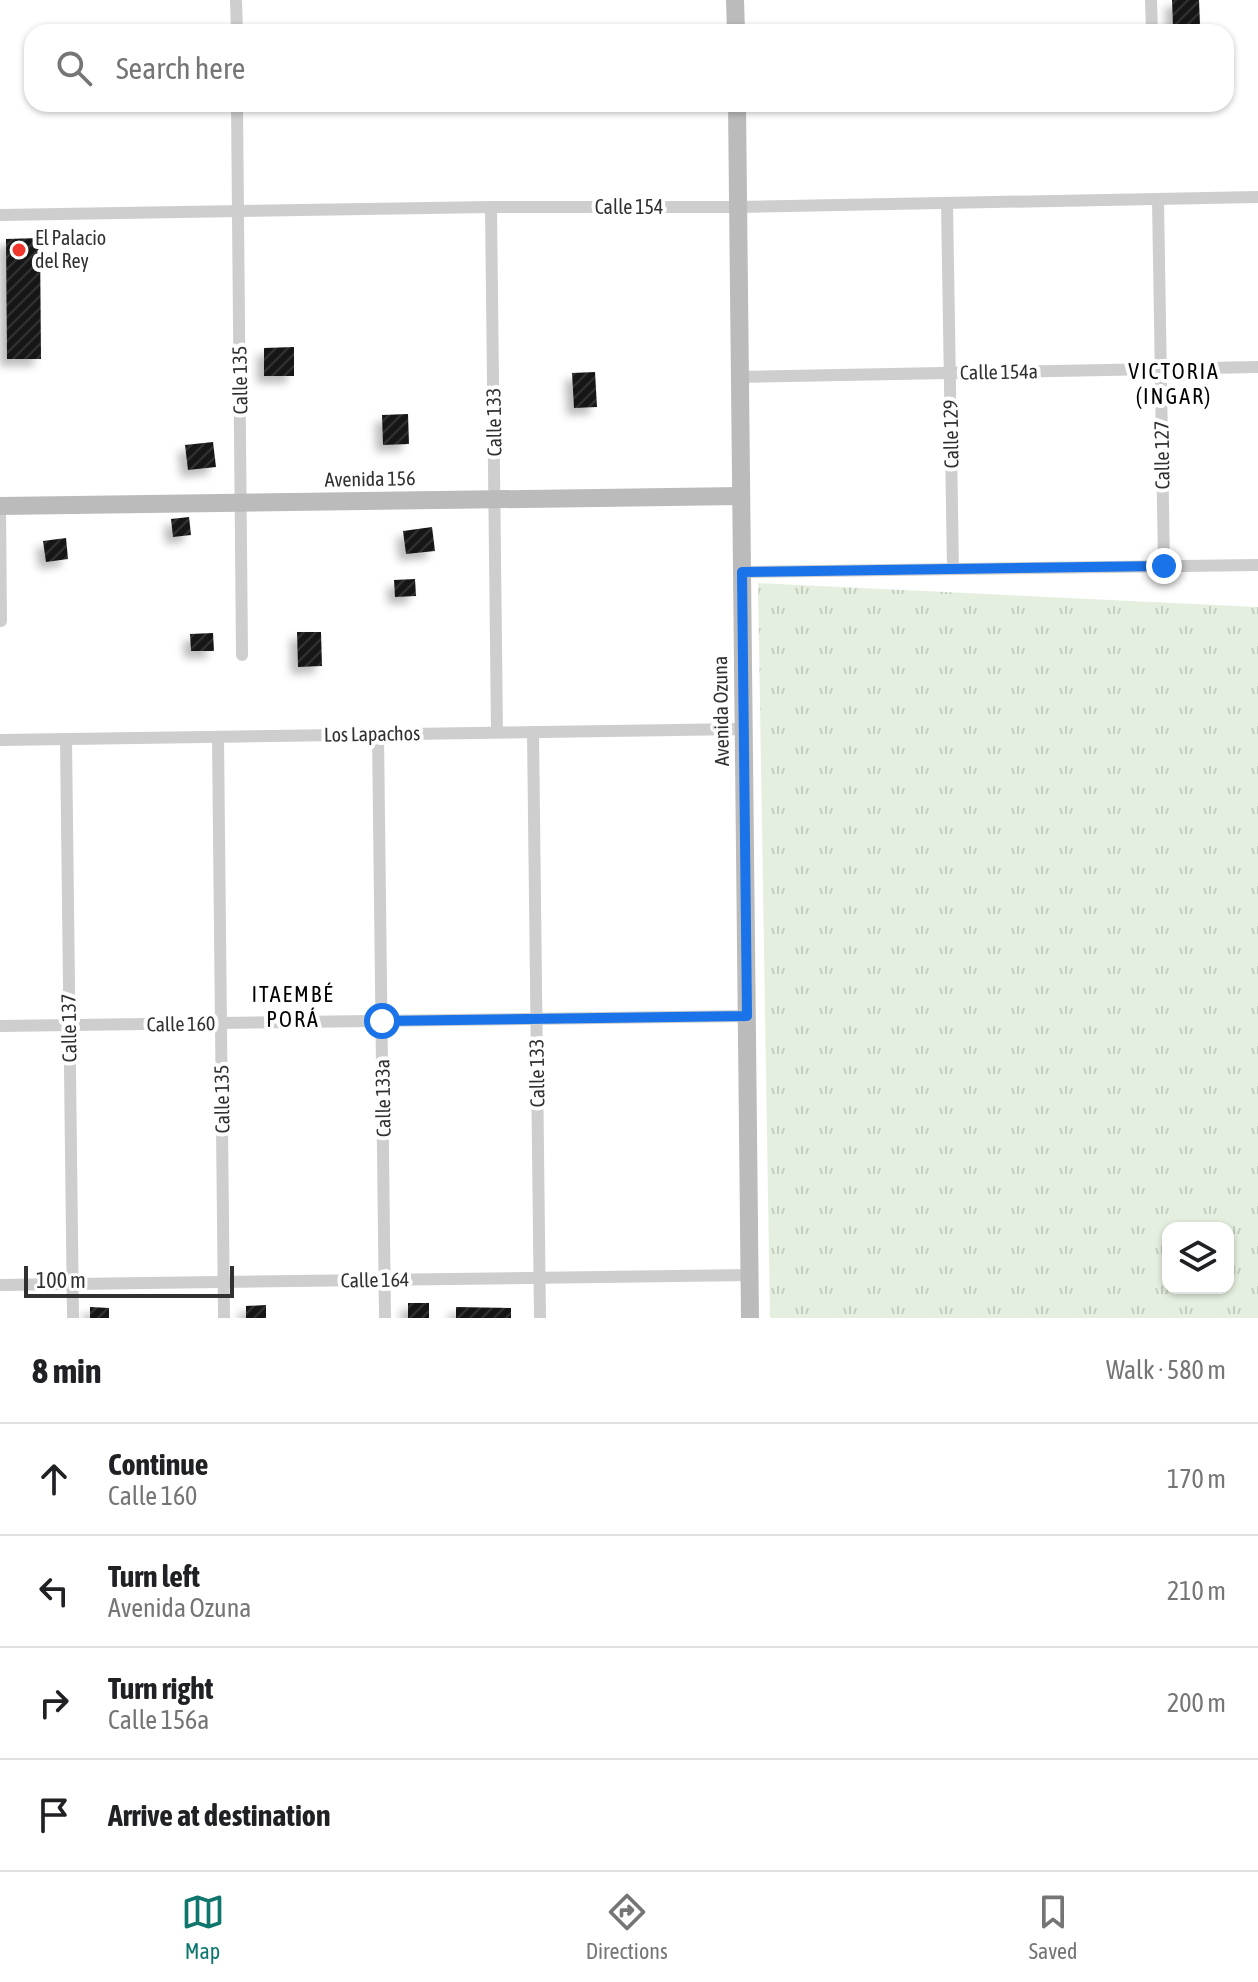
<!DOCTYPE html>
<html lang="en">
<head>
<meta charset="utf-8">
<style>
	body { margin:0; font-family:"Asap Condensed",sans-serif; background:#f2f2f2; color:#202124 }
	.controls { position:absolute; right:24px; bottom:24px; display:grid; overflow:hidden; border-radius:16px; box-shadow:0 2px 6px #0004 }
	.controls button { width:72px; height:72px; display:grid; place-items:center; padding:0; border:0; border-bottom:2px solid #e0e0e0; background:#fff; color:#202124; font:40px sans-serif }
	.scale { position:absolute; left:24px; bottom:20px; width:210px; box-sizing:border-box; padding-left:8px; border:4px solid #313131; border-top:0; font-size:22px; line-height:28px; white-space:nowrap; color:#313131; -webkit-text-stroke:6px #fff; paint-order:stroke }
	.stop { position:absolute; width:24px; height:24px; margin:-18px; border:6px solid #1a73e8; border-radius:50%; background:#fff }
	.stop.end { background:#1a73e8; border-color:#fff; box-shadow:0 2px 8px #0008 }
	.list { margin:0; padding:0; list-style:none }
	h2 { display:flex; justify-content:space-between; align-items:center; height:104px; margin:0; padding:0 32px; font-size:34px }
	h2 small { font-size:26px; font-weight:400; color:#757577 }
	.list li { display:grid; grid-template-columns:52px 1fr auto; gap:24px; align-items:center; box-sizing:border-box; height:112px; padding:0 32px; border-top:2px solid #e0e0e0 }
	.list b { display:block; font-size:30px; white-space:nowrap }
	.list p { margin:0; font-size:26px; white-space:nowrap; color:#757577 }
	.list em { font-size:26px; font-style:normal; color:#757577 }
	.icon { flex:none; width:44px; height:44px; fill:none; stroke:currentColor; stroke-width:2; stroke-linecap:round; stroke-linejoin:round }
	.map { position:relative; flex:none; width:1258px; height:1318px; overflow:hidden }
	.search { position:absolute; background:#fff; box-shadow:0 2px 6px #0004; left:24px; right:24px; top:24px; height:88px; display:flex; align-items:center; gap:20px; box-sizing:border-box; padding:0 28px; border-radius:24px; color:#757577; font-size:30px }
	.sheet { height:552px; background:#fff }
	nav { display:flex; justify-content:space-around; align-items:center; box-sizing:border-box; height:112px; border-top:2px solid #e0e0e0; background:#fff; font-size:22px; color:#757577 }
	nav a { display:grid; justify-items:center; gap:4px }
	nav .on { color:#0f766e }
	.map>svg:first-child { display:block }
</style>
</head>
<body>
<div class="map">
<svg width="1258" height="1318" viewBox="0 0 1258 1318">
	<defs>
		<pattern id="grass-tufts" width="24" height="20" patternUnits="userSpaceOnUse" patternTransform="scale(2)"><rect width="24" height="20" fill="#e5efdf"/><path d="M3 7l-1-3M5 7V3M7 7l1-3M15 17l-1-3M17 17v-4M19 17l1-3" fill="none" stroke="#c5cdc0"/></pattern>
		<pattern id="building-hatch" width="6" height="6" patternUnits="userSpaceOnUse" patternTransform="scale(2)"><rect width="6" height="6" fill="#181818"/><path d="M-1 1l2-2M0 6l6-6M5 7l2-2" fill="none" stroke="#313131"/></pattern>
		<filter id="shadow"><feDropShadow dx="-7" dy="7" stdDeviation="4" flood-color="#0004"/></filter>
	</defs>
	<rect width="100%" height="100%" fill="#fff"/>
	<path fill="url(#grass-tufts)" fill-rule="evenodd" d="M758 583 1258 607V1318H770ZM1168 1228H1228V1288H1168Z"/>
	<g fill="url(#building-hatch)" filter="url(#shadow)">
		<path d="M1172 0H1199L1200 25 1173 26Z"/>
		<path d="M40 238 41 359H7L6 239Z"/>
		<path d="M294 347V376H264V348Z"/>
		<path d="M595 372 597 407 574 408 572 373Z"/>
		<path d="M408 414 409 444 383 445 382 415Z"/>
		<path d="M213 442 216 467 188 470 185 445Z"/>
		<path d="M189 517 191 535 173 537 171 519Z"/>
		<path d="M432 527 435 551 406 554 403 531Z"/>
		<path d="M66 538 68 559 46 562 43 541Z"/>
		<path d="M415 579 416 596 395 597 394 580Z"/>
		<path d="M297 632H321L322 666 298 667Z"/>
		<path d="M213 633 214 651H191L190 634Z"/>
		<rect x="408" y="1303" width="21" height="15"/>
		<path d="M266 1305V1318H246V1306Z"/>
		<path d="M90 1307 109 1308V1318H90Z"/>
		<path d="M456 1307 511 1308V1318H456Z"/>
	</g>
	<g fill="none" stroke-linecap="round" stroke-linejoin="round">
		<g stroke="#cecece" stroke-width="12">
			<path d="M236 0 237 32"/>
			<path d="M1151 0 1152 32"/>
			<path d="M237 104 242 655"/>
			<path d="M1158 199 1164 566"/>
			<path d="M947 203 953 569"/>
			<path d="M491 207 497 732"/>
			<path d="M0 215 491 207H738L1258 197"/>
			<path d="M739 377 1258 367"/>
			<path d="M0 504 1 621"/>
			<path d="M742 572 1258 565"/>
			<path d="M533 732 540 1318"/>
			<path d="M378 734 385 1318"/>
			<path d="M218 737 224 1318"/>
			<path d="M66 739 73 1318"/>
			<path d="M0 740 743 729"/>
			<path d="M0 1026 747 1016"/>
			<path d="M0 1285 750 1275"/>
		</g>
		<g stroke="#bbb" stroke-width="18">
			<path d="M735 0 736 32"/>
			<path d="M737 104 750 1318"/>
			<path d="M0 506 741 496"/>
		</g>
	</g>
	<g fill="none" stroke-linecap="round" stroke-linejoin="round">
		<path stroke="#1a73e8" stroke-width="10" d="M382 1021 747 1016 742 572 1164 566"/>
	</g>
	<circle fill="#ef372c" stroke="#fff" stroke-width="3" cx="19" cy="250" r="8"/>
	<g text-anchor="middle" stroke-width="8" stroke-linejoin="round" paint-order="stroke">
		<g font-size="20" fill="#313131" stroke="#fff">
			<text x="629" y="214">Calle 154</text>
			<text transform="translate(999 372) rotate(-1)" y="7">Calle 154a</text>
			<text transform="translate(240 380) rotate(-91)" y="7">Calle 135</text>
			<text transform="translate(494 422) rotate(-91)" y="7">Calle 133</text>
			<text transform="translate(951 434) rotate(-91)" y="7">Calle 129</text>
			<text transform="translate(1162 455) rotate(-91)" y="7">Calle 127</text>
			<text transform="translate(370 479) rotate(-1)" y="7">Avenida 156</text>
			<text transform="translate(721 711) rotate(-91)" y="7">Avenida Ozuna</text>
			<text transform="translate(372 734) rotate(-1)" y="7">Los Lapachos</text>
			<text transform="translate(181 1024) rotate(-1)" y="7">Calle 160</text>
			<text transform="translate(69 1028) rotate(-91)" y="7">Calle 137</text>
			<text transform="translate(537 1073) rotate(-91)" y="7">Calle 133</text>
			<text transform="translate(383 1098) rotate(-91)" y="7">Calle 133a</text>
			<text transform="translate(222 1099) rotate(-91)" y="7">Calle 135</text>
			<text transform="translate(375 1280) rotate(-1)" y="7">Calle 164</text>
		</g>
		<g font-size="20" fill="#313131" stroke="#fff" text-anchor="start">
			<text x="35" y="245">El Palacio<tspan x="35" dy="23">del Rey</tspan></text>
		</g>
		<g font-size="22" letter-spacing="2" fill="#000" stroke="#fff">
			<text x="1174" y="379">VICTORIA<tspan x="1174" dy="25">(INGAR)</tspan></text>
			<text x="293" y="1002">ITAEMBÉ<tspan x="293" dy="25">PORÁ</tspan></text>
		</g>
	</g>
</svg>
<div class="controls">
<button><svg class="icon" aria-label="layers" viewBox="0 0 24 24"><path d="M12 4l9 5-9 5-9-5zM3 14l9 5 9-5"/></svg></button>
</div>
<div class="scale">100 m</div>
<div class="stop" style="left:382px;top:1021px"></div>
<div class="stop end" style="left:1164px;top:566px"></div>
<div class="search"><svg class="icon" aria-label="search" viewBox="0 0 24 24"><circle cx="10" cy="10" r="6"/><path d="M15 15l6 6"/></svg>Search here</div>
</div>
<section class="sheet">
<h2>8 min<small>Walk · 580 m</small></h2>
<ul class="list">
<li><svg class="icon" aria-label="ahead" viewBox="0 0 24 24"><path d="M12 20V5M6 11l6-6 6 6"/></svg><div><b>Continue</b><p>Calle 160</p></div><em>170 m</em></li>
<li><svg class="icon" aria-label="left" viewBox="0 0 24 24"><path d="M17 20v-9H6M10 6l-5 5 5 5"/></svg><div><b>Turn left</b><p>Avenida Ozuna</p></div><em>210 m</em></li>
<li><svg class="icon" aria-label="right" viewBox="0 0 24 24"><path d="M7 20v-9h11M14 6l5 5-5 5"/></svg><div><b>Turn right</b><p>Calle 156a</p></div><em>200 m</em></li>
<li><svg class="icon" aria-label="arrive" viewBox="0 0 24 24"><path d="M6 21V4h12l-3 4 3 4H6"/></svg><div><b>Arrive at destination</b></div></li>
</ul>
</section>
<nav>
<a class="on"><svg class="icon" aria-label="map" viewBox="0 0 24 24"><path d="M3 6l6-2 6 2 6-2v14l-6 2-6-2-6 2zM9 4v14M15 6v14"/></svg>Map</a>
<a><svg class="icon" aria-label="directions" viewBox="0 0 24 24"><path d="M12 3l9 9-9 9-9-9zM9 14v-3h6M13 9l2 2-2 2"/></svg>Directions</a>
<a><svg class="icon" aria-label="saved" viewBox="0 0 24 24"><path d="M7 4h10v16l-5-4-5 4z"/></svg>Saved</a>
</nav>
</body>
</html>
